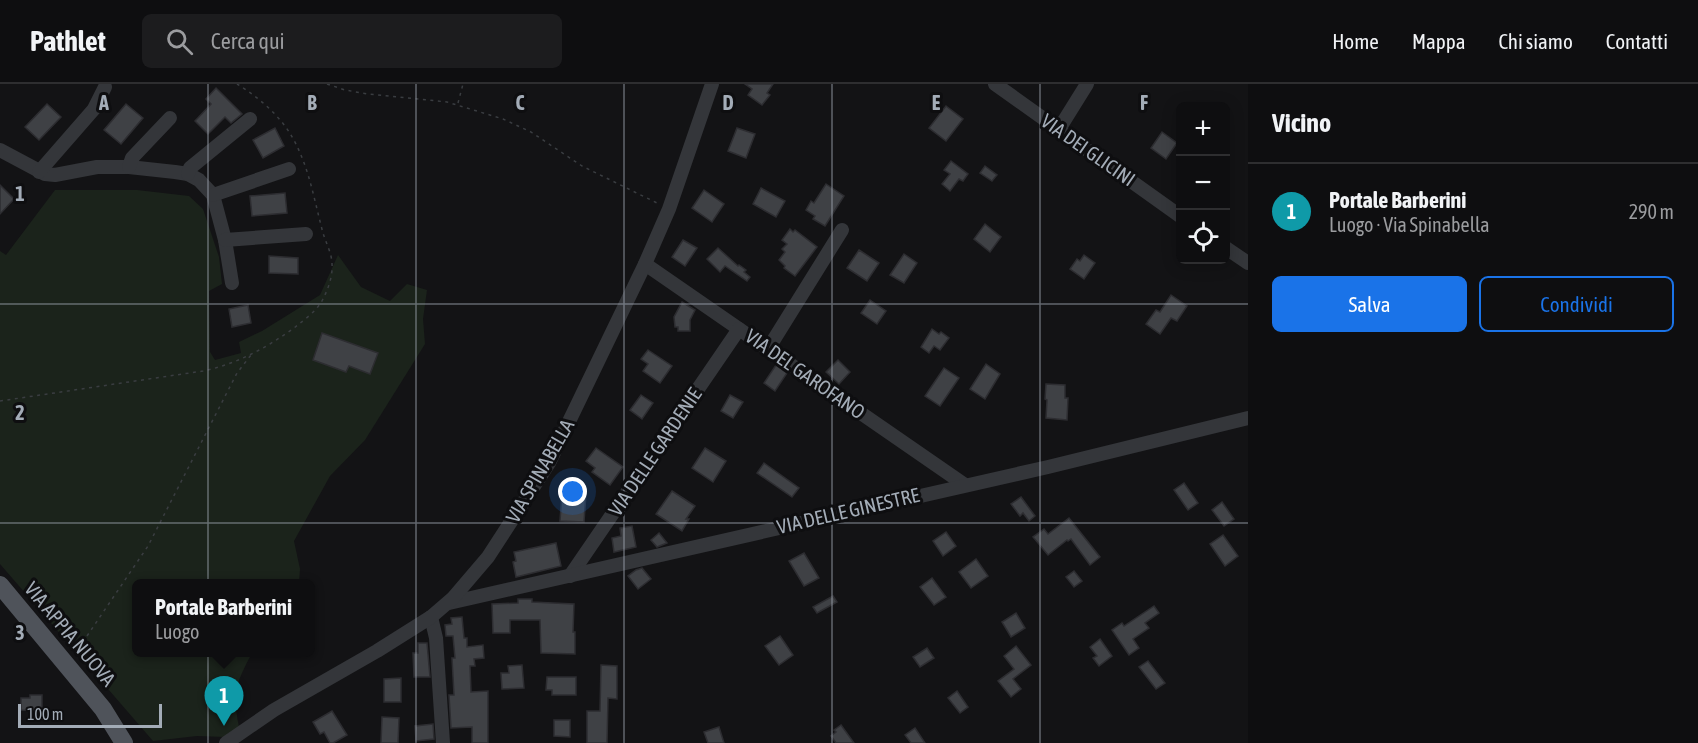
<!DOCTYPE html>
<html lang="it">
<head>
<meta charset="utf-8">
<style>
	body { margin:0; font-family:"Asap Condensed",sans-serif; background:#1c1c1e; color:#f1f3f6 }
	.controls { position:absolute; right:18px; top:18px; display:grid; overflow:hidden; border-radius:9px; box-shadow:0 3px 15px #0003 }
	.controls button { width:54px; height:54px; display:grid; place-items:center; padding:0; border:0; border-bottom:2px solid #2e2e30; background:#0e0e10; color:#f1f3f6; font:30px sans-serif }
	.scale { position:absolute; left:18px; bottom:15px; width:144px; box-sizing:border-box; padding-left:6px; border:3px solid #a3acb7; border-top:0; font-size:16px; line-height:21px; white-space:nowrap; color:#a3acb7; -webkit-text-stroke:4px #0e0e10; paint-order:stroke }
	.you { position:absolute; left:573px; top:408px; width:21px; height:21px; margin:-15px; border:4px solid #fff; border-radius:50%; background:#1a73e8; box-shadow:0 0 0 9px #1a73e833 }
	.badge { display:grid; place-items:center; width:39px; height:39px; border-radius:50%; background:#1a73e8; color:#fff; font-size:20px; font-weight:700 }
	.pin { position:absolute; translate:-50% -50px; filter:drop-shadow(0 2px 3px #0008) }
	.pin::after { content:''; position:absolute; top:32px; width:21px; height:18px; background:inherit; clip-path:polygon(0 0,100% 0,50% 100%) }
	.popup { position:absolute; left:132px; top:495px; width:183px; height:78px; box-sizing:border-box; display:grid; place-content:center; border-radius:9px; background:#0e0e10; filter:drop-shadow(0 2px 4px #0005); font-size:20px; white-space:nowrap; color:#9b9c9f }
	.popup b { font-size:22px; color:#f1f3f6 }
	.popup::after { content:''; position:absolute; left:50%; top:100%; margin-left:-12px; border:12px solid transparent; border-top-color:#0e0e10 }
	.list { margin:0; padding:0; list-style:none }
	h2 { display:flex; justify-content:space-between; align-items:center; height:78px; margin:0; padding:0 24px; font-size:26px }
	h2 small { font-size:20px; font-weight:400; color:#9b9c9f }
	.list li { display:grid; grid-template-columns:39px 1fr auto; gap:18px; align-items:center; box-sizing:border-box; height:96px; padding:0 24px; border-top:2px solid #2e2e30 }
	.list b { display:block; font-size:22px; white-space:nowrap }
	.list p { margin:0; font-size:20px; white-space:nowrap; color:#9b9c9f }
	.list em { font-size:20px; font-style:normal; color:#9b9c9f }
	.actions { display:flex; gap:12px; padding:18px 24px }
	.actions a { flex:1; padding:14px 0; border:2px solid #1a73e8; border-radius:9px; text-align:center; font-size:21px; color:#1a73e8 }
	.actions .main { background:#1a73e8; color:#fff }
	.icon { flex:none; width:33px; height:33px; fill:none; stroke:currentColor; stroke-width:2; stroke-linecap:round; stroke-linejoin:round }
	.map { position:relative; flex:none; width:1248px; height:659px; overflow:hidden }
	header { display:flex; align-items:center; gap:36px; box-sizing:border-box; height:84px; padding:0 30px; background:#0e0e10; border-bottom:2px solid #2e2e30 }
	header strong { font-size:28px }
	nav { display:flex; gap:33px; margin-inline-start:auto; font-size:21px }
	.search { width:420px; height:54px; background:#1c1c1e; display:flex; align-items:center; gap:15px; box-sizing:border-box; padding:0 21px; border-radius:9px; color:#9b9c9f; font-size:22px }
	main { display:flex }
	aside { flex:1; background:#0e0e10 }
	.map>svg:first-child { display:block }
</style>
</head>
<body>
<header>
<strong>Pathlet</strong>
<div class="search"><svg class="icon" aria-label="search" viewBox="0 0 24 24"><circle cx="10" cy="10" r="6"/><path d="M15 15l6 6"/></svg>Cerca qui</div>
<nav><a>Home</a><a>Mappa</a><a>Chi siamo</a><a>Contatti</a></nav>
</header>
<main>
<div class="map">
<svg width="1248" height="659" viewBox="0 0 1248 659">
	<rect width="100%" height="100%" fill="#131315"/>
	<path fill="#1b231b" d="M55 106H137L189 112 203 125 219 173 222 200 209 207 210 268 215 276 241 269 239 258 262 247 320 211 338 171 361 203 390 217 407 200 427 206 423 235 425 260 365 356 330 392 294 457 300 485 299 499 137 500V568L252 569C236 599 232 609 239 643L225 653 197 652 153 657 0 480V167L6 171Z"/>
	<g fill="#3f4145" stroke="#2d2d31" stroke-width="1.5">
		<path d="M745 0H773L767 9 770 11 762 21 748 11 752 5Z"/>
		<path d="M216 4 242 30 231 39 225 33 208 50 195 37 211 20 206 15Z"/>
		<path d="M47 20 61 33 39 56 25 43Z"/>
		<path d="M126 20 143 34 121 60 104 46Z"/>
		<path d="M946 22 963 35 946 57 929 44Z"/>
		<path d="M275 44 284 62 263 74 253 56Z"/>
		<path d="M737 44 755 50 746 74 728 67Z"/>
		<path d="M1162 48 1177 59 1166 75 1151 64Z"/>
		<path d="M951 77 968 90 963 97 959 95 950 107 942 100 950 90 944 86Z"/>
		<path d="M985 82 997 91 992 97 980 89Z"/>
		<path d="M826 100 844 112 825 142 813 135 815 132 806 126 811 117 814 119Z"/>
		<path d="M0 101 14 115 0 130Z"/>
		<path d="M761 104 785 117 776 133 753 120Z"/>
		<path d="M704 106 724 120 712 138 692 124Z"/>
		<path d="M285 109 287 129 252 132 250 112Z"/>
		<path d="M985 140 1001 153 990 168 974 155Z"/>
		<path d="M790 145 793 148 795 146 817 163 795 192 784 184 785 182 779 176 785 168 782 165 787 160 782 156Z"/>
		<path d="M683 156 697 164 685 182 672 173Z"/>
		<path d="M718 164 738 182 739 181 746 186 744 188 750 193 747 197 725 182 720 188 707 175Z"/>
		<path d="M859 166 879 179 867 197 847 184Z"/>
		<path d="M904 170 917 179 904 199 890 191Z"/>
		<path d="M1084 171 1095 179 1084 195 1070 185 1077 175 1080 177Z"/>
		<path d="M269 172 298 174V190L269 189Z"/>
		<path d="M1171 211 1187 222 1177 237 1171 234 1160 250 1146 240 1156 226 1160 228Z"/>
		<path d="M870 216 886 227 877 240 861 229Z"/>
		<path d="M682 218 695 226 690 236V247H678V243H675L674 233Z"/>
		<path d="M248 221 251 239 232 243 229 225Z"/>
		<path d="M932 245 939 250 941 248 949 254 940 266 934 262 929 269 921 263Z"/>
		<path d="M322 249 378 269 370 290 349 282 346 288 313 276Z"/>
		<path d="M648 266 672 282 660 299 643 287 648 280 641 275Z"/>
		<path d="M838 276 850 288 839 300 826 288Z"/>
		<path d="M986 280 1000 290 985 315 970 305Z"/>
		<path d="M776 281 787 289 775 307 764 299Z"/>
		<path d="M944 284 959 294 940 322 925 312Z"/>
		<path d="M1046 300 1065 301V314H1068L1067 336 1046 334 1047 316 1045 315Z"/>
		<path d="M641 311 653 319 642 335 630 326Z"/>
		<path d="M730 311 743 318 733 334 721 327Z"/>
		<path d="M596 364 623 383 610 401 592 388 595 384 586 377Z"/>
		<path d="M705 364 726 377 713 398 692 384Z"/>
		<path d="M764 379 799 404 792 413 757 389Z"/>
		<path d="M1184 399 1198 419 1188 426 1174 406Z"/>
		<path d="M672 407 695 422 686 435H689L682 447 656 430Z"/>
		<path d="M562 408 586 410 584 438 560 437Z"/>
		<path d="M1021 413 1035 432 1029 437 1023 429 1020 432 1011 420Z"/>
		<path d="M1222 418 1234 435 1224 442 1212 426Z"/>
		<path d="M1069 434 1100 473 1090 481 1071 455 1068 457 1067 456 1048 471 1033 453 1044 445 1048 450Z"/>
		<path d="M632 442 636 463 614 468 612 454 621 452 620 444Z"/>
		<path d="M946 448 956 462 943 472 933 457Z"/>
		<path d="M659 449 667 459 657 463 651 456Z"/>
		<path d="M1223 451 1238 472 1225 482 1210 460Z"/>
		<path d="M556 459 561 482 516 493 513 478 516 477 514 468Z"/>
		<path d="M804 469 819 494 804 502 789 477Z"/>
		<path d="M976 475 988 492 971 504 959 488Z"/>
		<path d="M642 484 651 495 638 505 628 492 636 486Z"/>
		<path d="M1074 487 1082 497 1074 503 1066 493Z"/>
		<path d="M932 494 946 513 934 521 920 503Z"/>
		<path d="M833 512 837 518 817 529 813 523Z"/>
		<path d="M518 515H532V518L574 520 573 548H575V570L541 569 540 536H510V549H493L492 520 518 519Z"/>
		<path d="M1154 522 1159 529 1145 539 1149 544 1133 555 1139 564 1129 571 1112 546 1122 539 1124 542Z"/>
		<path d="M1016 529 1025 544 1011 553 1002 538Z"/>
		<path d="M462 533 464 554H467V563L483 561 484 574 474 575 475 582H470L471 608 488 607V659H472V643L451 644 449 611H454L452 574H455L453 552H446L445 541 452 540 451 534Z"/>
		<path d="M780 552 793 571 779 581 765 562Z"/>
		<path d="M1100 555 1112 572 1099 582 1093 574 1097 572 1090 563Z"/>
		<path d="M418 559H427L430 593H414L413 569H418Z"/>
		<path d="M1016 562 1031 581 1013 595 1021 605 1011 613 998 597 1014 585 1004 572Z"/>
		<path d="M927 564 934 574 920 583 913 573Z"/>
		<path d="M1148 577 1165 599 1156 605 1139 583Z"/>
		<path d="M522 581 524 604 502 605 501 589H509L508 582Z"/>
		<path d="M601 581 617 582V615L608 614 607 659H587V627H600Z"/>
		<path d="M547 593H576V611H552V606H546Z"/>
		<path d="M401 594V618H384V595Z"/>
		<path d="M957 607 968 623 960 629 948 614Z"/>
		<path d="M30 611H42V627L21 626V614H30Z"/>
		<path d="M332 627 347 651 333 659H330L324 648 320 650 313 638Z"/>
		<path d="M382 633 399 634 398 659H381Z"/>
		<path d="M554 636H570V653L554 652Z"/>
		<path d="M433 640 434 655 416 657 415 642Z"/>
		<path d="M841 641 854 659H836L831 652 836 648 834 646Z"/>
		<path d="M719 643 724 659H708L704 648Z"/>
		<path d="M915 644 925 659H911L905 651Z"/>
	</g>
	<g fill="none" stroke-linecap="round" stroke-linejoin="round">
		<g stroke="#3a3d41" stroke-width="1.5" stroke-dasharray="3 4.5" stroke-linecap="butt">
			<path d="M327 0 345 6 368 10 447 18 503 35 531 48 582 82 659 120"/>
			<path d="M458 19 463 0"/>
			<path d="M0 317 203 287C237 280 266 264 294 244 304 236 317 227 323 215 328 205 333 192 332 180 332 170 326 159 323 149 313 112 308 74 285 42 272 25 255 11 237 0"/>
			<path d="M87 552 148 462 237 289 251 271"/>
		</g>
		<g stroke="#34363a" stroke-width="14">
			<path d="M995 0 1180 132"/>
			<path d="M1059 45 1087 0"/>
			<path d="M0 66 45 90 55 91 97 83H129L175 88 188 90 199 96 213 111 225 156 232 199"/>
			<path d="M129 83 132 74 170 34"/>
			<path d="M39 88 94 25 105 3"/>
			<path d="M188 90 190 84 250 35"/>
			<path d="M213 111 289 85"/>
			<path d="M225 156 306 150"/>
			<path d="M1226 164 1248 179"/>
			<path d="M645 180 965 401"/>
			<path d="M768 265 842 146"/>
			<path d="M570 492 739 245"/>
			<path d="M449 519 1048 383 1248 334"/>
			<path d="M431 533 436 554 443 659"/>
			<path d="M226 659 274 626 377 567 431 533 453 514 488 473 549 379 645 180 669 125 712 0"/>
		</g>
		<path stroke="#4f535a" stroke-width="18" d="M0 501 103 625 124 659"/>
	</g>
	<path fill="none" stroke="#a3acb7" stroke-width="1.5" stroke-opacity="0.55" d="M208 0V659M416 0V659M624 0V659M832 0V659M1040 0V659M0 220H1248M0 439H1248"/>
	<g text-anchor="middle" stroke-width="6" stroke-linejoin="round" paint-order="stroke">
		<g font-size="20" fill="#a3acb7" stroke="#0e0e10">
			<text transform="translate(1088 66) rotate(35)" y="7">VIA DEI GLICINI</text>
			<text transform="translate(805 290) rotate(35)" y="7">VIA DEL GAROFANO</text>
			<text transform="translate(655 368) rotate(-56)" y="7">VIA DELLE GARDENIE</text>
			<text transform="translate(540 387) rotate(-60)" y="7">VIA SPINABELLA</text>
			<text transform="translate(848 427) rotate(-13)" y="7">VIA DELLE GINESTRE</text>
			<text transform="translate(70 550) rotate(50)" y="7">VIA APPIA NUOVA</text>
		</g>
	</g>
	<g font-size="20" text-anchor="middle" font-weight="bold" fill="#a3acb7" stroke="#0e0e10" stroke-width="6" stroke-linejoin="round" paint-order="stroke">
		<text x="104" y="26">A</text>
		<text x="312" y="26">B</text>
		<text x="520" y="26">C</text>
		<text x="728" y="26">D</text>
		<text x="936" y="26">E</text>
		<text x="1144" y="26">F</text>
		<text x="20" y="117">1</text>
		<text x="20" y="336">2</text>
		<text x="20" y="556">3</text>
	</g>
</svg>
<div class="controls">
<button>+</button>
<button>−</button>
<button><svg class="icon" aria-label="locate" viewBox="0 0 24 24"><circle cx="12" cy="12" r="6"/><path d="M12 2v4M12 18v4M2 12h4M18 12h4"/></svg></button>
</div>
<div class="scale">100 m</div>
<div class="you"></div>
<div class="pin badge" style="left:224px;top:642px;background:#0f9aa8">1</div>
<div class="popup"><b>Portale Barberini</b>Luogo</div>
</div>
<aside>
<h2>Vicino<small></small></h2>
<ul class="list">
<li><span class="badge" style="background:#0f9aa8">1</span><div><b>Portale Barberini</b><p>Luogo · Via Spinabella</p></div><em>290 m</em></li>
</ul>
<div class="actions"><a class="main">Salva</a><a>Condividi</a></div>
</aside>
</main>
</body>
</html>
